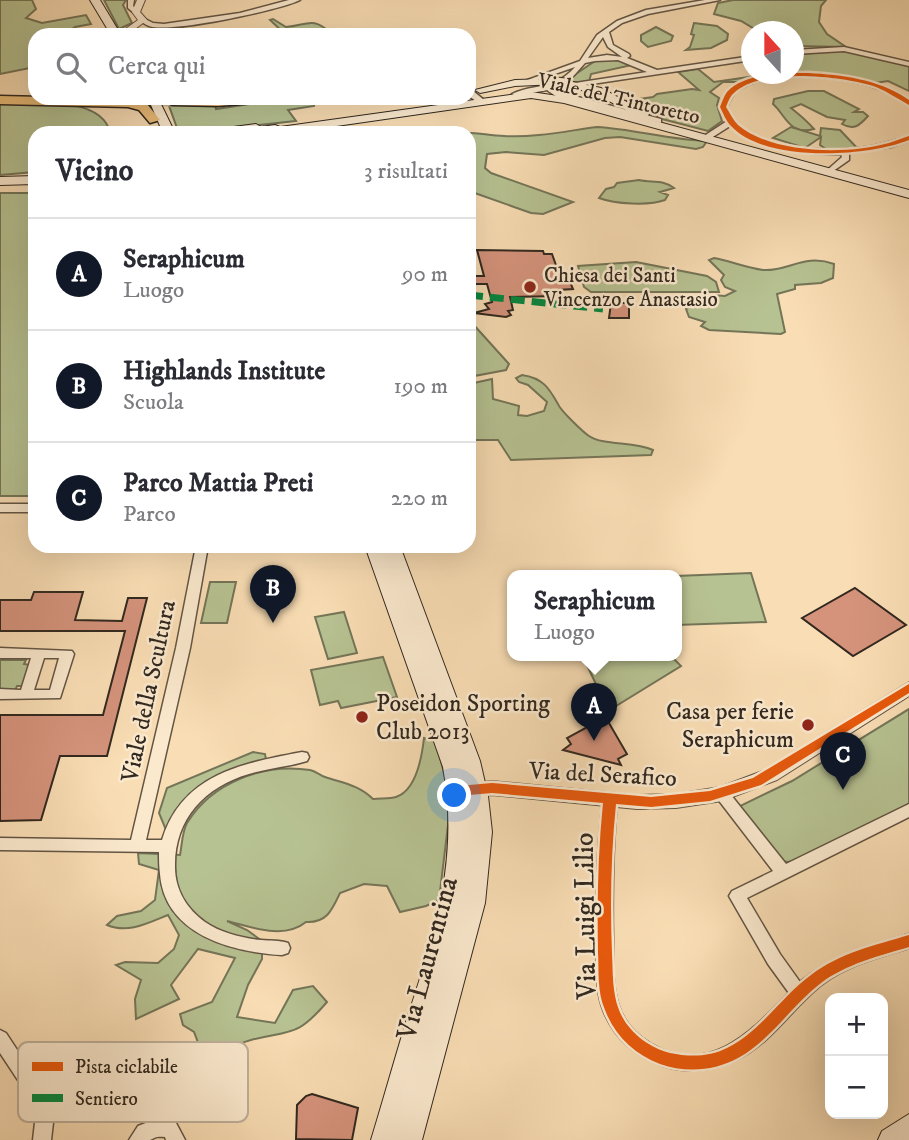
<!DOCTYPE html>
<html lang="it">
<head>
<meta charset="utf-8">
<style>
	body { margin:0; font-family:"IM FELL DW Pica",serif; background:#f2f2f3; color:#2b2b33 }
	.controls { position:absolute; right:21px; bottom:21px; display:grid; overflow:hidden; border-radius:14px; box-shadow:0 7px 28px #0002 }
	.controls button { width:63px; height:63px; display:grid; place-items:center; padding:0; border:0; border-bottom:2px solid #e1e1e2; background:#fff; color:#2b2b33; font:35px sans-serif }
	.compass { position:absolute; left:741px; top:21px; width:63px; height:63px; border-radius:50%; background:#fff; box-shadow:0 7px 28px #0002; rotate:339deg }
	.you { position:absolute; left:455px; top:796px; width:24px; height:24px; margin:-18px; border:5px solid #fff; border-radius:50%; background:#1a73e8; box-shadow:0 0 0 10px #1a73e833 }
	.badge { display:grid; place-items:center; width:46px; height:46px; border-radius:50%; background:#111827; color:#fff; font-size:23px; font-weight:700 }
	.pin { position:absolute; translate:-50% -58px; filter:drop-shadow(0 2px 4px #0008) }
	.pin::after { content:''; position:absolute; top:37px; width:24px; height:21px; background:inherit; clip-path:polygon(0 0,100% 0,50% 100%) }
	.popup { position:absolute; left:507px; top:570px; width:175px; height:91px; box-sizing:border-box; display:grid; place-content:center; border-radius:14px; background:#fff; filter:drop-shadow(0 2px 5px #0005); font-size:23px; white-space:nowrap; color:#7c7c81 }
	.popup b { font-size:26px; color:#2b2b33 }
	.popup::after { content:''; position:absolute; left:50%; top:100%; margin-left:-14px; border:14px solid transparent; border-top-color:#fff }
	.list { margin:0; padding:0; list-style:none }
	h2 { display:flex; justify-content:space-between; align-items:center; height:91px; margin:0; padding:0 28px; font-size:30px }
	h2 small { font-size:23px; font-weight:400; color:#7c7c81 }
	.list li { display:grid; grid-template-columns:46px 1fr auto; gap:21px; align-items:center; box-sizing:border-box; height:112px; padding:0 28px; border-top:2px solid #e1e1e2 }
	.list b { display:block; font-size:26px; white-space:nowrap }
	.list p { margin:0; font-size:23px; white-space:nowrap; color:#7c7c81 }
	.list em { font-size:23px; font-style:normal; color:#7c7c81 }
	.icon { flex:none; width:38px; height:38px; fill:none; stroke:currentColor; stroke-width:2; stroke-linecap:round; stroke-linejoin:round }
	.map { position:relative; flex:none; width:909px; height:1140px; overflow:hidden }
	.search { position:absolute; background:#fff; box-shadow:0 7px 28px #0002; left:28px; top:28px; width:448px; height:77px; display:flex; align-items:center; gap:18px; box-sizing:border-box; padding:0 24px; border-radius:21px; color:#7c7c81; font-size:26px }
	.panel { position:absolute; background:#fff; box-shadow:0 7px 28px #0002; left:28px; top:126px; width:448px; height:427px; border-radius:21px }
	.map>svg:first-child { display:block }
</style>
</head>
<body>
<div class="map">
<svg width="909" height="1140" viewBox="0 0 909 1140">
	<rect width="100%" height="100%" fill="#f9ddb4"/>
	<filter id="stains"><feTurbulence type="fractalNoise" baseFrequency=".00286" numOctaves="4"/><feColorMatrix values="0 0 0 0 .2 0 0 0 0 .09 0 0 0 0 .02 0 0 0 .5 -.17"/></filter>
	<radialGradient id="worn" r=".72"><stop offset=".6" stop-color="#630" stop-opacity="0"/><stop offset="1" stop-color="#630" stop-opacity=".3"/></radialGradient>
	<g fill="#b7c292" stroke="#747558" stroke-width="2">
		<path d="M0 0H32L36 9 26 18 42 23 86 15 91 24 75 27 65 35H35V67L0 74Z"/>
		<path d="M104 0H126L123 5 132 23 119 29Z"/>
		<path d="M733 0H826L821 6 819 22 827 34 846 47 794 46V32L758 31 741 21 714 14 718 3Z"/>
		<path d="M273 19 286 27C308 25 312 16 331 33L286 35 270 20Z"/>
		<path d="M694 23 717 26 728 34 727 40 711 48 686 50 690 47 694 35 691 34Z"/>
		<path d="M656 27 673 36 671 41 648 47 641 41V35Z"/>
		<path d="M833 50 852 52 909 66V91L888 81 875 83 832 74 794 72V55Z"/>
		<path d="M598 59 620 60 632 65 591 74 589 82H564Z"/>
		<path d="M698 69 714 82 756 76 754 74H777L740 82H723L710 92 719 98 717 105 722 121 708 131 662 119 625 101 653 97 657 94 692 89 699 90 678 72Z"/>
		<path d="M808 91H824L859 109 854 112H863L868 116C860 125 854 131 842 124L845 120 827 117 801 104 791 108C800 115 807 121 814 129 789 136 785 114 773 104L774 99Z"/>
		<path d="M288 98H315L314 106 288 110 296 121 196 132 177 128 168 103 215 104 216 109Z"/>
		<path d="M0 102C29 103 103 95 110 133H35V172L0 175Z"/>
		<path d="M597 127C634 129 669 140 707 141L703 147 696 149 620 137 605 138 544 155 506 152 487 154 485 168 491 173 573 202 543 214 531 213 469 191V133H450C469 131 485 135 504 136 535 138 566 131 597 127Z"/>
		<path d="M791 127 820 136 821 128 840 130 859 150 826 149 820 145 821 137 805 148 773 138Z"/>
		<path d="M639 180C651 183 663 179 674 188L660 192 668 195 665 200C649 206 615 204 599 198L606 189 614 187 617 183Z"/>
		<rect x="0" y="193" width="35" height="303"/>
		<path d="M714 258C730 261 747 268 763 270 787 272 805 253 834 264L833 278 821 283 795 285V289L777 294 785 332 781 334 709 330 701 326 705 322 689 317 686 309 698 303 710 302 712 295 725 296 735 291 725 287 721 280 724 275 709 260Z"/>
		<path d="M636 262 707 276 716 282 719 292H591L584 287 578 266Z"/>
		<path d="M472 323 509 364 506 370 469 377V325Z"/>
		<path d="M522 375C543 378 549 388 558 404 560 410 583 432 589 436 604 446 634 441 653 450L651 455 511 460 498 440H469V384L492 379 493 399 519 406 518 415 527 416 544 411 547 402 528 385 519 382 516 378Z"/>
		<path d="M751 573 766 622 676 625V576Z"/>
		<path d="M210 582H236L227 623H201Z"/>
		<path d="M344 612 357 653 328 659 315 617Z"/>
		<path d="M582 655H670L681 666 616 706 606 705Z"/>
		<path d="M383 657 397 697 341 708 338 701 320 705 311 670Z"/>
		<path d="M0 660H26L24 664 31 665 23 686H17L15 691H0Z"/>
		<path d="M909 709V804L797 860 788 862 780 861 738 807 792 781Z"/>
		<path d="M424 738 436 742 451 800 439 900 426 906 400 912 387 886 364 884 340 893C332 910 327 923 306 922 284 940 251 927 227 921L247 930 262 941V959L248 985 237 1017 275 1023 293 990 313 986 327 1002C297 1037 292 1030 251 1040 235 1044 220 1054 205 1061L194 1032 183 1025 180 1014 212 1002 235 958 198 949 171 985 179 999 136 1019 135 999 141 980 116 965 125 962 158 963 174 949 179 935 168 915C148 923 128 934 107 925L117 916 141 911 155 900 159 870 139 864 138 853 180 855C182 845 182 832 187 823 212 782 264 763 310 770 316 771 319 775 325 777 343 783 359 785 373 799 380 798 390 799 396 797 417 790 422 756 424 738Z"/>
		<path d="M253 752 265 754 267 765 234 773 189 808 166 830 159 813 167 788Z"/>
	</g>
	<g fill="#d5937c" stroke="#31281f" stroke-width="2">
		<path d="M477 250 543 251 544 254H552L562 282H570L573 289 558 290 560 296 510 297 513 310 508 311 511 315 506 317 474 313 489 309 485 304 492 302 487 284H469V276H484Z"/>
		<path d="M611 303H629V318H609Z"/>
		<path d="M855 588 906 625 853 656 802 618Z"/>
		<path d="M34 592H83L75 620 122 621 128 598H147L107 756H60L41 820 0 821V715H103L125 631H0V600H31Z"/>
		<path d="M600 720 609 723 627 754 618 759 621 765 563 750 571 744 567 738Z"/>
		<path d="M312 1094 358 1108 352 1140 296 1139 297 1105 306 1096Z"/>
	</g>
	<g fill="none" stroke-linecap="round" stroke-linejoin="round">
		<path stroke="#d1b996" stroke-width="11" stroke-dasharray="11 6" stroke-linecap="butt" d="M125 99 172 101"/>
		<g stroke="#635544" stroke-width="3">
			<g id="minor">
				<path d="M128 0H134L133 6 138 11V13H134L128 8Z"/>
				<path d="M289 0H300C281 10 167 34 149 26 146 25 142 22 140 20L143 18 153 23 164 24 240 13Z"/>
				<path d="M705 0H720L648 14 622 23 609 32 613 45 629 54 630 56 627 58 657 70 752 56V60L572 87 571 85 575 83 647 72 618 60 595 61 585 63 569 81 554 88 563 93 661 119V123L557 97 547 90 516 96 512 94C535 83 554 91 575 67L526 84 522 82 580 61 597 35 617 21 646 10ZM603 37 608 47 622 57 607 55 588 58Z"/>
				<path d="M844 47 909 62V66L844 51 794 54V50Z"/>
				<path d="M808 73C842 75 877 78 907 98L909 99V105C898 100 888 92 876 88 843 76 762 67 735 93 731 97 729 102 727 107 729 112 732 117 735 121 759 152 832 152 866 147 881 145 895 140 909 136V141L891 147 849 153V160L829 174 825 172 842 157 841 154C802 156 762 149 730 126L708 140 701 138 727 121 719 107C721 102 724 96 727 92 744 72 786 73 808 73Z"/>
				<path d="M469 91H473L484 100 477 102 469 96Z"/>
				<rect x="0" y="504" width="35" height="8"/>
				<path d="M196 546H208L190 648 146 840H162C182 774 243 763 302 752L307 753 309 757 307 761C288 767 268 768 249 774 204 787 174 820 175 867 175 890 187 909 205 922 221 933 242 938 261 940 270 941 279 940 288 943L290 948 288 953 282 955C232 952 165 935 160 874 159 867 159 859 159 852L0 850V838L131 840 176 648Z"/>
				<path d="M0 648 72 651 74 654 60 698 0 699V689L21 690 31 658H0ZM44 658H59L50 690H34Z"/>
				<path d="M722 788 727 790 786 864 909 804V817L747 898 780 954 800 982C832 956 870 946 909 934V948C879 957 847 965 821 985 792 1008 772 1042 738 1059 714 1071 686 1074 661 1065 634 1055 615 1038 604 1012 595 991 597 966 597 944 596 896 597 848 603 800L605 796 610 794 615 796 617 800C613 846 612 893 613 940 613 961 612 983 618 1004 623 1021 636 1035 651 1044 709 1078 752 1031 789 993L768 964 729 896 732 891 773 871 717 798 715 794 717 790Z"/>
				<path d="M0 1030 6 1033 52 1103 54 1114 51 1140H33L36 1114 35 1106 0 1053Z"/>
				<path d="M156 1119 176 1123 185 1140H166L165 1137C157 1136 156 1137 150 1140 144 1140 135 1140 129 1140L138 1126Z"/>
			</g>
		</g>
		<g stroke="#635544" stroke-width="2">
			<g id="tertiary">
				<path d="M137 0H145L140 12 147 20 127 35H117L138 20 132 12Z"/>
				<path d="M909 682V696L777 780 722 801 676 808 637 809 492 795 467 797 460 795 458 790 460 785 492 781 637 795 676 794 720 787 765 770Z"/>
			</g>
		</g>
		<g stroke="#31281f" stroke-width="2">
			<g id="secondary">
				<path d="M90 0H100L121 35H111Z"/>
				<path d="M553 79 557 80V84L515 86 480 93 475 90 515 80Z"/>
				<path d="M568 81 601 88 647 113 649 115 644 118 909 190V198L564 103 531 98 288 133H205L211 130 256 124 261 127 275 125 280 127 531 92 565 97 637 116 594 93 564 86V82Z"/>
				<path d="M148 98H158L175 133H163Z"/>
				<path d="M35 176V184L0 185V177Z"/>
				<path d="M365 546H400L480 761 488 796 492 832 485 903 422 1140H371C383 1101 394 1061 406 1022 434 936 460 859 443 767Z"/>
				<path d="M909 1114V1140H878L882 1131Z"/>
			</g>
		</g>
		<g stroke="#31281f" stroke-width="3">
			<g id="trunk">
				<path d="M0 96 129 99 147 104 160 120 150 123 139 110 128 107 0 104Z"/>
				<path d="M168 98H272L266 102 218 106 172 105 166 101Z"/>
			</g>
		</g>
		<use href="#minor" fill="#fbe9ce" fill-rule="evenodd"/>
		<use href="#tertiary" fill="#fbe9ce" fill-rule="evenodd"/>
		<use href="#secondary" fill="#fbe9ce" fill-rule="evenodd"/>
		<use href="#trunk" fill="#ecbe7a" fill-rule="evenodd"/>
		<g stroke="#31281f" stroke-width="12" stroke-linecap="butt">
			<path id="secondary-bridge" d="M553 82 568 84"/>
		</g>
		<use href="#secondary-bridge" stroke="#fbe9ce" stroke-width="10"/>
		<path stroke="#00873e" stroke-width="7" stroke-dasharray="14 7" stroke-linecap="butt" d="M469 295 603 309"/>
		<g stroke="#fbe9ce" stroke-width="5">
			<g id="cycleway">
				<path d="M808 73C842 75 877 79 906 98L909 100V105C898 99 888 92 876 87 843 76 760 67 734 93 730 96 728 102 726 107 730 113 733 120 738 125 772 154 847 155 889 143 896 141 902 138 909 136V140C866 157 765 163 731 126 726 121 723 113 720 107 722 102 724 96 727 92 744 73 785 73 808 73Z"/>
				<path d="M909 684V693L761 785 710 801 651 807 616 804C611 853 610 903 612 953 613 972 612 992 619 1010 627 1031 649 1048 670 1053 689 1057 710 1057 727 1048 761 1031 781 997 811 975 839 953 876 945 909 935V947C879 956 846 964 821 983 791 1006 771 1040 738 1058 714 1071 686 1073 660 1064 634 1054 615 1036 605 1010 597 992 599 971 598 952 597 902 598 852 603 803L492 793 458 796 454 794 452 791 454 788 458 786 492 783 651 797 710 791 753 778Z"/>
			</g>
		</g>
		<use href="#cycleway" fill="#e8590c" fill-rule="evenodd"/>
	</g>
	<g fill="#8f2418" stroke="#fbe9ce" stroke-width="2.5">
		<circle cx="530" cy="287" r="7"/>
		<circle cx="362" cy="717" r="7"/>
		<circle cx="808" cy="725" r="7"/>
	</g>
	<g text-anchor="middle" stroke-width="5" stroke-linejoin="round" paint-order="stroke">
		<g font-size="21" fill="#31281f" stroke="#fbe9ce">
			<text transform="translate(619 98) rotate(13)" y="7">Viale del Tintoretto</text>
		</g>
		<g font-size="21" fill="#31281f" stroke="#fbe9ce" text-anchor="start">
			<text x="544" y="282">Chiesa dei Santi<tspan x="544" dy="24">Vincenzo e Anastasio</tspan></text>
		</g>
		<g font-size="24" fill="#31281f" stroke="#fbe9ce">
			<text transform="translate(148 691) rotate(-78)" y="8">Viale della Scultura</text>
			<text transform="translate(603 774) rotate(3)" y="8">Via del Serafico</text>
		</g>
		<g font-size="24" fill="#31281f" stroke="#fbe9ce" text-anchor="start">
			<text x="376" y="711">Poseidon Sporting<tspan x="376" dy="28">Club 2013</tspan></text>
			<text x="794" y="719" text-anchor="end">Casa per ferie<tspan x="794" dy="28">Seraphicum</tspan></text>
		</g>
		<g font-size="28" fill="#31281f" stroke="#fbe9ce">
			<text transform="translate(584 916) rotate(-91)" y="10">Via Luigi Lilio</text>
			<text transform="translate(426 958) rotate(-75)" y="10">Via Laurentina</text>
		</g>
	</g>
	<rect x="18" y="1042" width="230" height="80" rx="10" fill="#fbe9ce" stroke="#beaf9a" stroke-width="2"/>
	<rect x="32" y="1062" width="31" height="9" fill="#e8590c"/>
	<rect x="32" y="1094" width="31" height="8" fill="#00873e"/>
	<g font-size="19" fill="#31281f">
		<text x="75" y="1073">Pista ciclabile</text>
		<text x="75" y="1105">Sentiero</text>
	</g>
	<rect width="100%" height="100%" filter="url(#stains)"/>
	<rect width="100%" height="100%" fill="url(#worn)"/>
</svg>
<div class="controls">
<button>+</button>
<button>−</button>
</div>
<svg class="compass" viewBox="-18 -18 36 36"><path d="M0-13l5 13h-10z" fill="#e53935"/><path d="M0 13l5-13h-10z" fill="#7c7c81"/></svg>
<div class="you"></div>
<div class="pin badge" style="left:594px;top:741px">A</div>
<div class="popup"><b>Seraphicum</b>Luogo</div>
<div class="pin badge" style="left:273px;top:623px">B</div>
<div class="pin badge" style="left:843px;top:790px">C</div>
<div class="search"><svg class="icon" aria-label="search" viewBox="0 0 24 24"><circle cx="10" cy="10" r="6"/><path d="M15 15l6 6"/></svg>Cerca qui</div>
<section class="panel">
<h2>Vicino<small>3 risultati</small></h2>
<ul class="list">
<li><span class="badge">A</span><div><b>Seraphicum</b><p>Luogo</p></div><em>90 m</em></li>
<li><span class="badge">B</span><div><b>Highlands Institute</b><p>Scuola</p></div><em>190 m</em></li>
<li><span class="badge">C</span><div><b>Parco Mattia Preti</b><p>Parco</p></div><em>220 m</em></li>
</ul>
</section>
</div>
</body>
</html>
